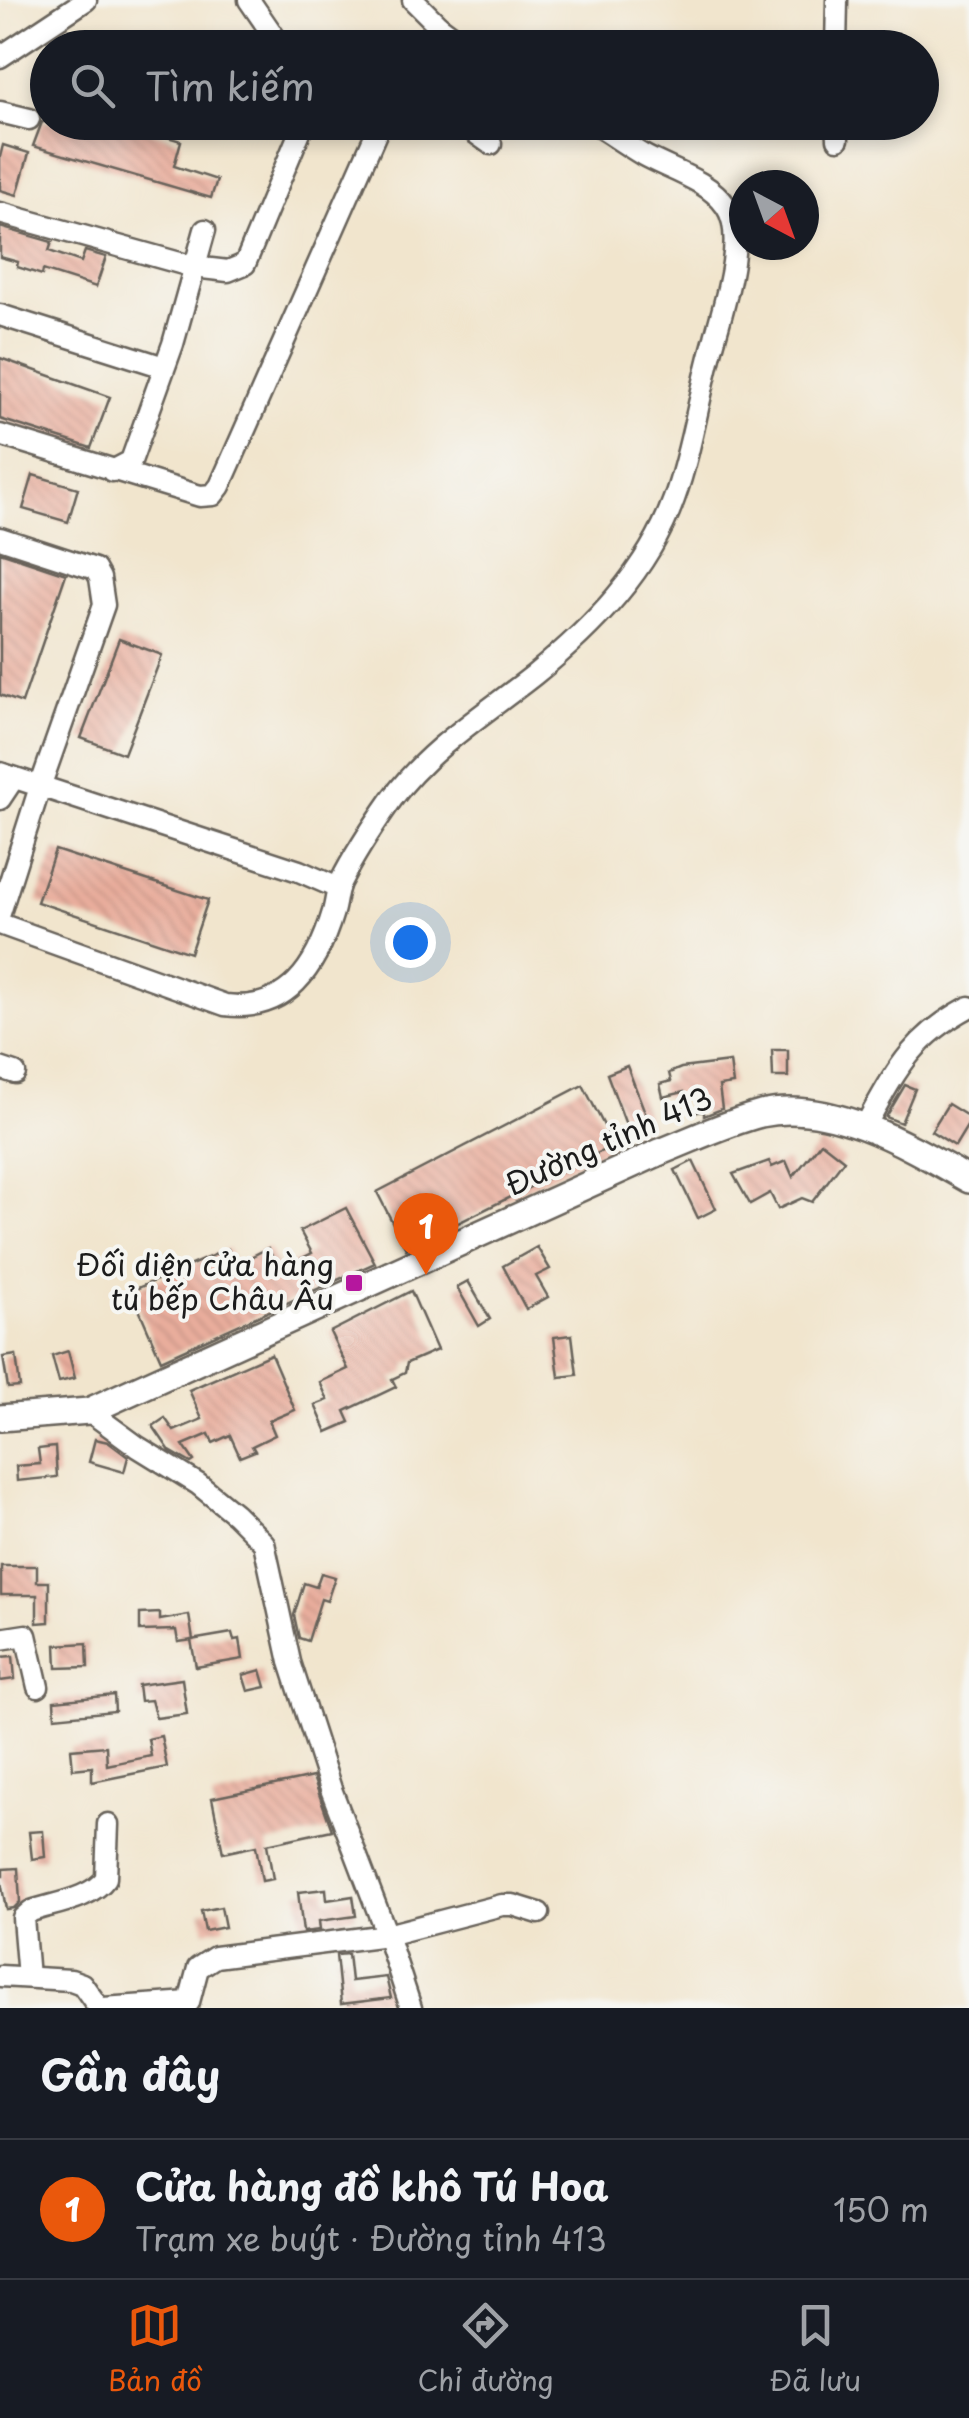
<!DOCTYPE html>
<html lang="vi">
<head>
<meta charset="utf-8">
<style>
	body { margin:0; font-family:"Playpen Sans",sans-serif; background:#20242c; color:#f1f3f6 }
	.compass { position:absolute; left:729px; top:170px; width:90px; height:90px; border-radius:50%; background:#171b24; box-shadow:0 5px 15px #0003; rotate:139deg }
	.you { position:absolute; left:410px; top:942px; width:35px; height:35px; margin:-25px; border:8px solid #fff; border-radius:50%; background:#1a73e8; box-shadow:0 0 0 15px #1a73e833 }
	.badge { display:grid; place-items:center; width:65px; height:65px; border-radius:50%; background:#ea580c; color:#fff; font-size:32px; font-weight:700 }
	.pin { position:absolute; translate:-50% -82px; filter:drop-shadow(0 2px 5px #0008) }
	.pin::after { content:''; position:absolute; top:52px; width:35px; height:30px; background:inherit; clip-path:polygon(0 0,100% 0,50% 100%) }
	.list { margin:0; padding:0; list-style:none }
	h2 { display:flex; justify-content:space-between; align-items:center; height:130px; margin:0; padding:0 40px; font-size:42px }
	h2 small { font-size:32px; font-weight:400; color:#9ea1a6 }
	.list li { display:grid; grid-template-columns:65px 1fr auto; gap:30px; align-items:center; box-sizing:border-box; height:140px; padding:0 40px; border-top:2px solid #363941 }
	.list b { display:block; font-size:38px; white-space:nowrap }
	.list p { margin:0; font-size:32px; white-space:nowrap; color:#9ea1a6 }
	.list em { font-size:32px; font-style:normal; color:#9ea1a6 }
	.icon { flex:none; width:55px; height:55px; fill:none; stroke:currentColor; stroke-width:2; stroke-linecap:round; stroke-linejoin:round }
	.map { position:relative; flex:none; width:969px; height:2008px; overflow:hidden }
	.search { position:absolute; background:#171b24; box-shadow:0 5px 15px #0003; left:30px; right:30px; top:30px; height:110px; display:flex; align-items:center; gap:25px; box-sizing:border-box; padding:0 35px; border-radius:55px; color:#9ea1a6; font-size:38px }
	.sheet { height:270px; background:#171b24 }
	nav { display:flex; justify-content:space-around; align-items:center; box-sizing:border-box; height:140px; border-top:2px solid #363941; background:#171b24; font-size:28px; color:#9ea1a6 }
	nav a { display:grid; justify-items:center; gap:5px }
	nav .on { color:#ea580c }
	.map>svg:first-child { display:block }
</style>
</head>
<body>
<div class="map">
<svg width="969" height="2008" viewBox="0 0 969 2008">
	<defs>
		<pattern id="building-back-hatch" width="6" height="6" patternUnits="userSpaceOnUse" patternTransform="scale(2.5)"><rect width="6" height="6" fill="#e9ad9c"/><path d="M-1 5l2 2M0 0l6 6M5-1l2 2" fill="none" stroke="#c79486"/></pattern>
	</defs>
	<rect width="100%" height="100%" fill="#f6f6f2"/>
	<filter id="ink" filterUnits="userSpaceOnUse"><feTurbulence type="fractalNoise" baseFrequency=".01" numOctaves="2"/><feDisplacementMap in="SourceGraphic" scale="20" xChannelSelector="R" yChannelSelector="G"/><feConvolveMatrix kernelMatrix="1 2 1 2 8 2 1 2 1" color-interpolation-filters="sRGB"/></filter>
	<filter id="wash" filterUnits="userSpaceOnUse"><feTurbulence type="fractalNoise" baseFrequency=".0048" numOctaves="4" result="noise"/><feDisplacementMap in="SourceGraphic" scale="40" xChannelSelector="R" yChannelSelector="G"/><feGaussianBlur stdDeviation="2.25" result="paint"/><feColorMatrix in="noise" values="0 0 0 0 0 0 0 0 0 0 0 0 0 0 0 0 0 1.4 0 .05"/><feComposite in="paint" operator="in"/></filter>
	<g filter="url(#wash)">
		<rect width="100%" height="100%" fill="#f1e5cd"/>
		<g id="blocks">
			<g fill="url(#building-back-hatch)">
				<path d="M42 122H119L181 141 174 166 217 180 211 198 33 146Z"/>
				<path d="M3 145 29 153 17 195 0 190V157Z"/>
				<path d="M0 227 52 242 49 251 81 262 85 251 106 257 96 287 43 270 42 275 17 267 18 262 0 257Z"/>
				<path d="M0 358 110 397 91 448 0 419Z"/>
				<path d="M33 475 78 488 68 522 23 509Z"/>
				<path d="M0 552 66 574 22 703 0 695Z"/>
				<path d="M119 639 162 655 124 754 81 738Z"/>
				<path d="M55 850 208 900 190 953 37 902Z"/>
				<path d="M772 1050H788V1077H773Z"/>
				<path d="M730 1062 733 1084 719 1086 722 1109 704 1116V1111L692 1113 690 1097H685L684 1092 663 1097 660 1084 671 1081 669 1073 681 1068Z"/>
				<path d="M627 1066 650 1125 629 1133 607 1074Z"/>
				<path d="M583 1085 614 1145 406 1249 377 1192Z"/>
				<path d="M905 1085 915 1089 901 1123 886 1117Z"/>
				<path d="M948 1104 969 1117V1123L955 1146 931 1131Z"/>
				<path d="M821 1142 844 1160 812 1202 802 1198 778 1209 770 1193 750 1204 733 1174 769 1161 772 1167 786 1161 793 1177Z"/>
				<path d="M693 1161 716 1209 698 1218 675 1170Z"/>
				<path d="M346 1208 375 1263 161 1360 131 1291 228 1249 235 1265 268 1248 279 1270 312 1253 300 1231Z"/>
				<path d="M537 1247 550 1269 536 1276 548 1297 526 1309 503 1266Z"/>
				<path d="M468 1281 490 1319 479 1326 457 1287Z"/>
				<path d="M411 1291 437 1350 407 1363 405 1373 392 1379 396 1387 345 1411 350 1422 327 1432 315 1405 328 1400 320 1382 348 1369 330 1332Z"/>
				<path d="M572 1335 577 1375 559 1377 554 1337Z"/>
				<path d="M68 1351 75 1378 59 1382 52 1356Z"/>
				<path d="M271 1354 295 1410 269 1421 275 1435 252 1446 255 1451 240 1457 230 1435 213 1443 209 1434 183 1445 194 1461 191 1463 170 1451 153 1426 165 1418 174 1431 202 1419 189 1390Z"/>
				<path d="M16 1355 20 1387 8 1388 3 1357Z"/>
				<path d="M95 1439 108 1442 128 1457 124 1472 89 1462Z"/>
				<path d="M55 1447 57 1477 17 1481 16 1466 40 1464 38 1449Z"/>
				<path d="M1 1566H37V1582H49V1622L37 1623V1595H1Z"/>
				<path d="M321 1573 335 1577 327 1601 321 1599 308 1641 299 1638 294 1615 304 1583 316 1587Z"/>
				<path d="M160 1613V1620L189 1615 193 1640 178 1642 176 1630 140 1631V1614Z"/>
				<path d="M232 1633 234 1640 240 1639 243 1659 196 1667 191 1640Z"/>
				<path d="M87 1643 88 1667 57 1668 56 1645Z"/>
				<path d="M13 1656 15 1679 0 1681V1657Z"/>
				<path d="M261 1670 266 1687 248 1691 243 1675Z"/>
				<path d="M182 1679 187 1714 156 1718 151 1700 140 1701 138 1685Z"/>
				<path d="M114 1695 115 1711 55 1717 54 1701Z"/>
				<path d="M161 1736 167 1767 92 1782V1767L73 1769 71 1749 106 1746 107 1765 151 1756 148 1739Z"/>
				<path d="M313 1777 332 1830 267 1844 273 1879 262 1881 256 1846 223 1853 212 1798Z"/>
				<path d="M43 1831 45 1857 32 1859 29 1832Z"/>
				<path d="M18 1868 20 1902 14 1908 6 1909 0 1876H3V1869Z"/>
				<path d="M326 1889 327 1900 353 1896 356 1916 319 1921 320 1930 303 1932 298 1892Z"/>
				<path d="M221 1907 225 1927 205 1931 201 1911Z"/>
				<path d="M348 1954 351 1981 386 1977 391 1998 341 2004 336 1955Z"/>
			</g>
		</g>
	</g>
	<g filter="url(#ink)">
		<use href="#blocks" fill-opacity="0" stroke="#67625a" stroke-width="2.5"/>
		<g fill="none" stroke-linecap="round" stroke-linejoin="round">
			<g stroke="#67625a" stroke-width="25">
				<g id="minor">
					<path d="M249 0 282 48"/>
					<path d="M413 0 439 26 469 48"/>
					<path d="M433 48 439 26"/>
					<path d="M836 48 837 0"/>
					<path d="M0 57 86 0"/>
					<path d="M0 112 29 119"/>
					<path d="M460 122 491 144"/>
					<path d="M837 122 838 139"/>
					<path d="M0 213 194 267 228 271 245 264 304 122"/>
					<path d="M0 315 164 367"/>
					<path d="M0 435 200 496 213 495 220 486 381 122"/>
					<path d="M112 471 131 461 173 344 205 230"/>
					<path d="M0 538 95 569 100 578 104 605 40 787 0 913"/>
					<path d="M0 773 299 871 338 888"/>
					<path d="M0 799 14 778"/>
					<path d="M0 924 225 1005C288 1013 317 966 333 912 336 902 336 892 340 883 355 853 373 826 392 799 428 749 486 713 534 675 593 627 648 571 674 499 692 450 700 389 715 338 724 304 747 236 726 206 708 180 670 170 643 155 626 145 609 133 592 122"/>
					<path d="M0 1068 15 1073"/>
					<path d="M865 1126C896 1071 911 1038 969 1007"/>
					<path d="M89 1411 138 1447 198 1484 235 1514 264 1543 290 1662 331 1789 387 1935 411 2008"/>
					<path d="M0 1639 26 1635 38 1687"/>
					<path d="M0 1976 71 1980 82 1984 99 2008"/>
					<path d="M28 1977 23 1918 31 1911C55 1903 91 1899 106 1878L108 1824"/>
					<path d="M103 2008 189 2002 198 1968 215 1957 387 1935 502 1905H513L539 1913"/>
				</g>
			</g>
			<g stroke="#67625a" stroke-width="30">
				<path id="major" d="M0 1418 89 1411 660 1152C693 1139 726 1123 761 1114 831 1098 911 1147 969 1180"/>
			</g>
			<use href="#minor" stroke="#fff" stroke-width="20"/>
			<use href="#major" stroke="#fff" stroke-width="25"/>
		</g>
	</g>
	<rect fill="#b5179e" stroke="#f6f6f2" stroke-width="4" x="344" y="1273" width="20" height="20" rx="5"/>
	<g text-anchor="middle" stroke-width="8" stroke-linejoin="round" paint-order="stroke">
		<g font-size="30" fill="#1c1c1c" stroke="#f6f6f2">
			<text transform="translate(609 1142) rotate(-24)" y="10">Đường tỉnh 413</text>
		</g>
		<g font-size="30" fill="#1c1c1c" stroke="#f6f6f2" text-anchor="end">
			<text x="334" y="1276">Đối diện cửa hàng<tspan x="334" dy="34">tủ bếp Châu Âu</tspan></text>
		</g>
	</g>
</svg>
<svg class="compass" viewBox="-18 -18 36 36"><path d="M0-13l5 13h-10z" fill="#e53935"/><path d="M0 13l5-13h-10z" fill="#9ea1a6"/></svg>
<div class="you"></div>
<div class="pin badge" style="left:426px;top:1275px">1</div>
<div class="search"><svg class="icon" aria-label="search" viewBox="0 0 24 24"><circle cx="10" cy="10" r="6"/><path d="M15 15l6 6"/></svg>Tìm kiếm</div>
</div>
<section class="sheet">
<h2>Gần đây<small></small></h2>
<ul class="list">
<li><span class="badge">1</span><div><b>Cửa hàng đồ khô Tú Hoa</b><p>Trạm xe buýt · Đường tỉnh 413</p></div><em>150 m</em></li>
</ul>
</section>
<nav>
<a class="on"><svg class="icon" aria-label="map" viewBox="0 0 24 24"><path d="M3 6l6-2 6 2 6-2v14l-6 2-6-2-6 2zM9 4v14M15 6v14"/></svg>Bản đồ</a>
<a><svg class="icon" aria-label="directions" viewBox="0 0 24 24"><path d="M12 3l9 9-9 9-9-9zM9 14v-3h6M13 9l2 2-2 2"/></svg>Chỉ đường</a>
<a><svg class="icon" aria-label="saved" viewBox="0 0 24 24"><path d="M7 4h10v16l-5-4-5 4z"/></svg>Đã lưu</a>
</nav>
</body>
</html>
